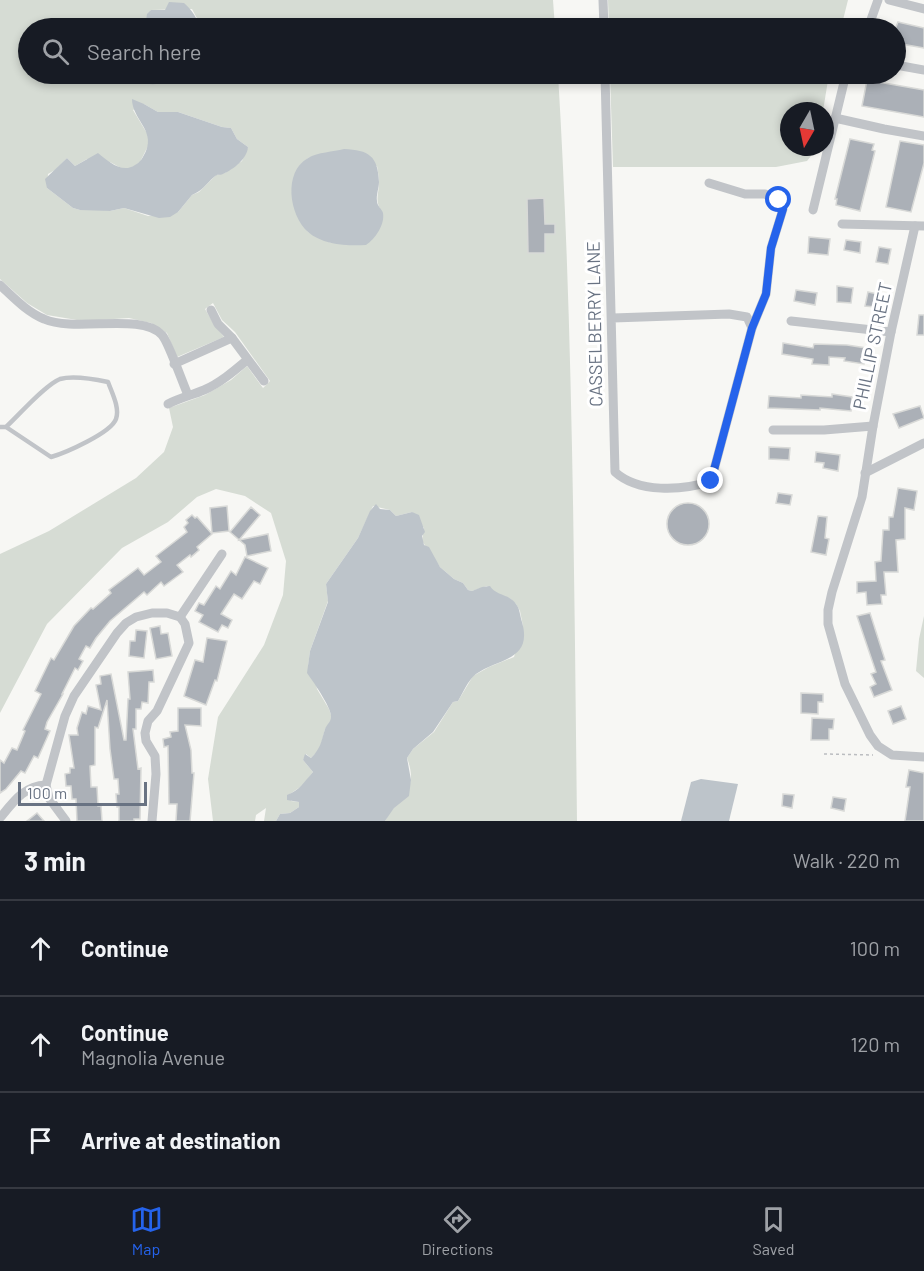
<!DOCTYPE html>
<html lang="en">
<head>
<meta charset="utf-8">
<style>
	body { margin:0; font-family:Barlow,sans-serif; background:#242831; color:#f1f3f6 }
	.compass { position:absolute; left:780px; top:102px; width:54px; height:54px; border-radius:50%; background:#171b24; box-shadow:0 3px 9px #0003; rotate:189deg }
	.scale { position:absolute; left:18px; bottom:15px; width:129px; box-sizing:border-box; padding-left:6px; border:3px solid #697383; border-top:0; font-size:16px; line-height:21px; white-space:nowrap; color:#697383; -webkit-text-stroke:4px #fff; paint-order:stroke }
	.stop { position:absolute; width:18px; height:18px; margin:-14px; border:4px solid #2563eb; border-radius:50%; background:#fff }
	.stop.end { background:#2563eb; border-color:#fff; box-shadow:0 2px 6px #0008 }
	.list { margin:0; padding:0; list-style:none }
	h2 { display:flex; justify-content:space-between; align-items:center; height:78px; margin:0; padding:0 24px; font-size:26px }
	h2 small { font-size:20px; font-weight:400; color:#9ea1a6 }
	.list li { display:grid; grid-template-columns:39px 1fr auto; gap:18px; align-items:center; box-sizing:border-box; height:96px; padding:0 24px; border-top:2px solid #363941 }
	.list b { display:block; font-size:22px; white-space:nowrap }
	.list p { margin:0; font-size:20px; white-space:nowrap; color:#9ea1a6 }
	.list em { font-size:20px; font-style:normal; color:#9ea1a6 }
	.icon { flex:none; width:33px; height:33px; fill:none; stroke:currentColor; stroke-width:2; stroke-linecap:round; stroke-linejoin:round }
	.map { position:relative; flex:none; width:924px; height:821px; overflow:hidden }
	.search { position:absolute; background:#171b24; box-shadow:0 3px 9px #0003; left:18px; right:18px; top:18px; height:66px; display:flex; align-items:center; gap:15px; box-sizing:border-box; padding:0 21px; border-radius:33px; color:#9ea1a6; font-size:22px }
	.sheet { height:366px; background:#171b24 }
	nav { display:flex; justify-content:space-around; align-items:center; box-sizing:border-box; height:84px; border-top:2px solid #363941; background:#171b24; font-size:16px; color:#9ea1a6 }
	nav a { display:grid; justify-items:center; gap:3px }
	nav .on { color:#2563eb }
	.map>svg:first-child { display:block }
</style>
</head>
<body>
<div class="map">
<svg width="924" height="821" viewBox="0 0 924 821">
	<rect width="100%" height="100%" fill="#f7f7f4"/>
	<g fill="#d6dcd4" fill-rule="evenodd">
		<path d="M0 0H553L555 28H198L199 22 192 9 151 10 145 28H28V74H158L155 78 145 79C161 88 170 84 183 74H558C573 322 574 572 577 821H385C398 796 420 792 407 758L413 749 434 732 453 702 458 701 473 676 489 667 514 657 523 626 520 611 516 604 511 599 496 593 487 586 472 591 468 590 463 583 454 579 440 567 422 541 424 528 412 512 396 516 390 510 373 506 358 538 326 584 328 601 310 651 308 667 311 678 315 680 317 689 329 709 331 715V721L325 729 320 749 311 758 306 754 303 760 313 772 303 785 290 794 291 801 299 802V807L290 813 280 814 276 821H264L266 808 256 815 255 821H213L208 779 218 717 264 645 283 595 286 561 271 513 245 496 216 489 197 497 168 522 122 548 47 624 0 713V554L49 531 136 478 164 452 173 427 169 408 205 395 231 380 247 366 263 388 270 381 235 332 222 320 213 303 205 309 215 326 224 337 177 357 167 333 151 323 129 318 83 321 47 315 27 303 0 279ZM144 104 158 112H178L222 127 231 128 237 139 248 147 242 161 225 173 216 175 199 192 192 195 178 212 148 216 124 208 110 211 97 209 80 210 73 208 47 188 48 174 55 170 67 158 75 166 87 159 110 162 121 168H132L140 162 149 144 148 135 133 110ZM318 155 377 166C378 172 379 177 379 183 379 193 375 199 380 209L331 243 308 232 298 217 292 196 300 165 308 158Z"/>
		<path d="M608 0H848L841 28H609Z"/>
		<path d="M610 74H829L823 111H789V147H818L807 161 776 167H613Z"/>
		<path d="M924 616V678L916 671 919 639Z"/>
	</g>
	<g fill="#bdc4ca">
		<path d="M169 2 184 3C191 9 199 19 198 28H145L147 14 151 10H165Z"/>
		<path d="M158 74H183V75C165 83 160 86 139 83L145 79 155 78Z"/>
		<path d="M132 99 144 104 158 112H178L222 127 231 128 237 139 248 147C247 159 234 169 223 174 217 176 219 173 214 177 206 184 202 191 192 195L178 212 170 217 159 218 124 208 110 211 80 210 73 208 47 188 45 179 67 158 75 166 98 153C108 161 122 174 135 165 141 162 143 157 146 151 155 130 132 119 132 99Z"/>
		<path d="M344 149C369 150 378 156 379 182 379 188 376 195 377 201 377 206 382 209 383 213 385 225 375 239 366 245 347 246 323 245 308 232 289 215 283 172 308 158 318 152 333 152 344 149Z"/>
		<path d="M376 504 380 509 390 510 396 516 412 512 419 515 425 532 422 536 424 545 429 547 440 567 454 579 463 583 468 590 472 591 482 587 490 586C496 596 510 594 516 604 520 609 520 616 522 622 533 661 498 658 476 674 468 680 463 693 458 701L453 702 433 732 413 749 407 758 411 780 409 796 394 808 385 821H276L280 814 290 813 299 807V802L287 800V795C300 790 304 782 313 772L303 760 305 754 311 758C321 748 321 742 325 729 327 724 331 722 331 717 332 708 312 680 307 673L310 651 328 602 326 584 358 538 370 511Z"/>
		<path d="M701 779 738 784 729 821H681L691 782Z"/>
	</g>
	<g fill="#abb0b7" stroke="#d8d9d7" stroke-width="1.5">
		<path d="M898 22 924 28V48L896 43V27Z"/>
		<path d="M867 80 924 90V117L862 106Z"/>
		<path d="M850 139 874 144 872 150 875 151 860 211 836 205 837 199H835Z"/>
		<path d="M900 141 924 145V163L911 212 886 207Z"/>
		<path d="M544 198 545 224H555V234H545V253H528L527 199Z"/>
		<path d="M809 237 830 239 828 255 808 253Z"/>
		<path d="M846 240 861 242 860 253 844 250Z"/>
		<path d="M879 247 891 249 888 264 876 262Z"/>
		<path d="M837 286 853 288 851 303 837 302Z"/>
		<path d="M796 290 817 293 815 305 794 301Z"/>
		<path d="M868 292 878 294 875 307 865 306Z"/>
		<path d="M919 315H924V335H917Z"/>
		<path d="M783 343 813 348 814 344 847 345 866 348 864 364 844 361 845 358 829 357V365L812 364 813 359 782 354Z"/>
		<path d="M832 394 852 397 851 411 820 408V410L768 408 769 396 801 398V395L832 397Z"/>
		<path d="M920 406 924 418 899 428 893 414Z"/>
		<path d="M769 447 790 448 789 460 769 459Z"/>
		<path d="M816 452 840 455 838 471 823 468 824 463 815 462Z"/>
		<path d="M898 488 917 491 914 510 905 508V539L896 540 898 572H884L886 595H881L882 604 867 605 866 592 857 593V582L876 581 875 562 881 561 883 530H889V517H893Z"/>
		<path d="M778 493 792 495 790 505 776 503Z"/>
		<circle cx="688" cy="524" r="21"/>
		<path d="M227 506 229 531 212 533 210 508Z"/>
		<path d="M251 507 260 515 239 540 268 534 271 551 247 556 245 545 230 532Z"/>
		<path d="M192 515 195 518 197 517 212 534 197 547 199 550 191 557 190 555 177 565 183 572 164 586 161 582 147 595 144 592 110 621 96 638 90 648 86 646 79 659 83 661 78 670 75 668 62 694H63L47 722 45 729 50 731 38 758 34 756 25 773 21 771 6 789 0 793V760L4 763 12 748 17 750 25 731 23 730 41 694 35 691 51 658 54 660 74 626 91 608 93 609 111 593 109 590 138 568 144 575 161 562 156 556 187 532 184 527 188 523 186 520Z"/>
		<path d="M818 516 827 517 825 538 829 539 826 555 811 552Z"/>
		<path d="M245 557 268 568 260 584 254 581 242 599 234 594 221 614 232 620 228 628 222 625 218 632 199 622 203 615 195 611 199 603 204 605 216 586 220 589 231 571 236 575Z"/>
		<path d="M870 613 885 660 881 661 892 690 874 697 870 687 876 684 871 674 876 672 857 616Z"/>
		<path d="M160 626 161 634 168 633 172 656 156 659 150 628Z"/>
		<path d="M136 630 147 631 144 658 129 656 130 641H135Z"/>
		<path d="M207 638 227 641 217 681 215 680 206 705 184 696 195 660 203 662Z"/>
		<path d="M153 670 154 682H149L148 703 142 702 141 709H136V729H133L138 769 141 768 140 819H134V821H119V807H117L116 794H119L118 779H114L110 749 107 700 98 728 95 727V765L90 766 91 787H97L98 806H101L102 821H77L76 799H72L71 786H66L65 774 70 773V768H74L69 735H78L77 728 82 712 86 714 88 706 101 710 96 685 101 684 100 676 111 674 124 740H126L128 699H130L128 672Z"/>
		<path d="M801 693 823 694V702H818V714L801 713Z"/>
		<path d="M901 706 906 719 893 724 888 711Z"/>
		<path d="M178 708H201V726L185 725 191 750 192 773H194L190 821H176L177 804H169L168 746 164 747 163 739 171 737 170 732 178 731Z"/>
		<path d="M812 718 834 719 833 729H829V740H811Z"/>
		<path d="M909 770 924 773V821H905L910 787H906Z"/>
		<path d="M783 794 794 795 792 808 782 806Z"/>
		<path d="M833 797 846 799 844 811 831 808Z"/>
		<path d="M37 813 44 821H27Z"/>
	</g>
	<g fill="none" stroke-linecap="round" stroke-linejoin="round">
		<path stroke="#bbbdc0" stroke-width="1.5" stroke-dasharray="3 3" stroke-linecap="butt" d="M824 754 873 755"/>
		<path stroke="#c1c4c8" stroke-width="4.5" d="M0 427H6L51 457C65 453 111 433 116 419 120 408 112 393 108 382 94 379 74 375 60 379 45 385 19 415 6 427"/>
		<g stroke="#c1c4c8" stroke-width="9">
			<path d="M603 0 604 28"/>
			<path d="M889 0 924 9"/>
			<path d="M868 28 878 0"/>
			<path d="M896 65 924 70"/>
			<path d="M605 74 615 472C638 493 682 491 711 481L752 328 747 317 729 314 613 318"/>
			<path d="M835 118 884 129 924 136"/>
			<path d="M709 183 745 194H765L779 200 783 209 771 248 766 294 752 328"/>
			<path d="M813 210 846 74"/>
			<path d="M842 224 924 226"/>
			<path d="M915 226 891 332 873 426 862 497 832 592 828 610V624L845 684 870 735 878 746 892 755 924 757"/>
			<path d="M0 285C14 298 27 312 44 319 75 333 141 312 162 335 168 341 183 384 188 395"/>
			<path d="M211 310 218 324 232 338 264 381"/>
			<path d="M791 321 891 332"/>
			<path d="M174 364 232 338"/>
			<path d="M168 404C180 398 192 395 204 390 220 383 234 371 247 360"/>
			<path d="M773 430H824L873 426"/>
			<path d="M865 473 924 443"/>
			<path d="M180 617 222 554"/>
			<path d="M0 818C14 801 24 786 46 785"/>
			<path d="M66 821 49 798 46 785 65 716 74 696 117 633 126 623 136 617 152 613H167L180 617 185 624 189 643 157 711 148 721 145 733 146 741 155 756 156 774 152 821"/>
		</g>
	</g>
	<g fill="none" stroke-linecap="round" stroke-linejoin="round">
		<path stroke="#2563eb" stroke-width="8" d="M711 481 752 328 766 294 771 248 783 209 779 200"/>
	</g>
	<g text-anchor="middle" stroke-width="6" stroke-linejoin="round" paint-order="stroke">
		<g font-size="18" fill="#697383" stroke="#fff">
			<text transform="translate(595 324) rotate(-91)" y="6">CASSELBERRY LANE</text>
			<text transform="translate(873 346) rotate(-78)" y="6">PHILLIP STREET</text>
		</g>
	</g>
</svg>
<svg class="compass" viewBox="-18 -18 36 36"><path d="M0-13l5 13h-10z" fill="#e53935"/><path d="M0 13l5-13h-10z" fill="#9ea1a6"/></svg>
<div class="scale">100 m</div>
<div class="stop" style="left:779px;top:200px"></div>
<div class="stop end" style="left:711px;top:481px"></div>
<div class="search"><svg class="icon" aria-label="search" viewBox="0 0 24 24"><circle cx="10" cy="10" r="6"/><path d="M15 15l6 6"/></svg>Search here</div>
</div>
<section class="sheet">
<h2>3 min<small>Walk · 220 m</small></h2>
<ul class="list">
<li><svg class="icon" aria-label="ahead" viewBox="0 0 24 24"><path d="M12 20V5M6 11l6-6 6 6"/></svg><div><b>Continue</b></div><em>100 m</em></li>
<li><svg class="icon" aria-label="ahead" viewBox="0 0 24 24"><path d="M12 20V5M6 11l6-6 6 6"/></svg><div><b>Continue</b><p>Magnolia Avenue</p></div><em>120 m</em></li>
<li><svg class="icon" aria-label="arrive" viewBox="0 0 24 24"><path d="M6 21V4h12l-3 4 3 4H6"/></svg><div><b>Arrive at destination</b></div></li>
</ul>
</section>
<nav>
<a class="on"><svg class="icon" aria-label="map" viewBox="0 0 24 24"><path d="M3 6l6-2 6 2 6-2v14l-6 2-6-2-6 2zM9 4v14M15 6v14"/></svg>Map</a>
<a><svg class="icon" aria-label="directions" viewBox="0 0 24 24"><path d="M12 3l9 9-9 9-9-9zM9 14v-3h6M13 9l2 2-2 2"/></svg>Directions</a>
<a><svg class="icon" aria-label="saved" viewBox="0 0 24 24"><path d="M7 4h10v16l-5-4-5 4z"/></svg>Saved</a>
</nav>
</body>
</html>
